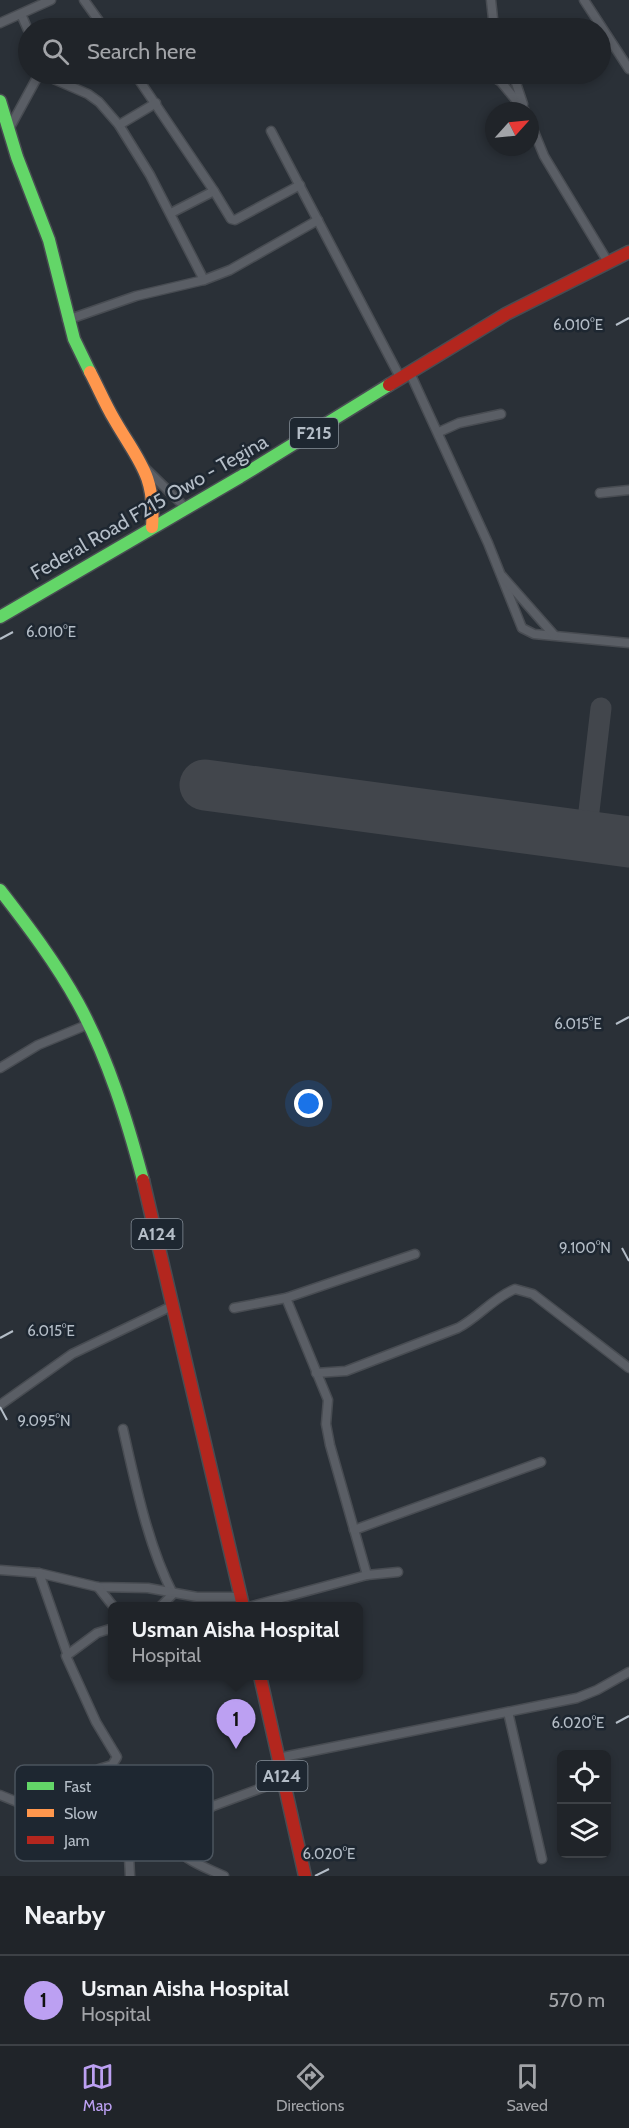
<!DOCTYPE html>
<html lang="en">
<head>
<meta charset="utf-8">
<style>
	body { margin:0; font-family:Cabin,sans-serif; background:#282c31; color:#f1f3f6 }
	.controls { position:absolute; right:18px; bottom:18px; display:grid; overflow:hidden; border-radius:9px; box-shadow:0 3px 9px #0003 }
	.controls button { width:54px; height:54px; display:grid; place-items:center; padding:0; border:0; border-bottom:2px solid #3d4146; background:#202429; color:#f1f3f6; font:30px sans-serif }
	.compass { position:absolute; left:485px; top:102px; width:54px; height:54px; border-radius:50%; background:#202429; box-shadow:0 3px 9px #0003; rotate:63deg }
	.you { position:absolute; left:309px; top:1104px; width:21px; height:21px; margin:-15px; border:4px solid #fff; border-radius:50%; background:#1a73e8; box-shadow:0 0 0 9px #1a73e833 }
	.badge { display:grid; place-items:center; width:39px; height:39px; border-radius:50%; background:#bca0f2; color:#111; font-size:20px; font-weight:700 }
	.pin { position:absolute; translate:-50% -50px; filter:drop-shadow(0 2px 3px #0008) }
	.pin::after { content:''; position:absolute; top:32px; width:21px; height:18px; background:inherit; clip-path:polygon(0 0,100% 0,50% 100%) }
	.popup { position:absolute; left:108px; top:1602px; width:255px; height:78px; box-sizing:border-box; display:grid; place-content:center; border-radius:9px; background:#202429; filter:drop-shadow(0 2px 4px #0005); font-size:20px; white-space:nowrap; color:#a2a4a8 }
	.popup b { font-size:22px; color:#f1f3f6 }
	.popup::after { content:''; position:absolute; left:50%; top:100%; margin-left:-12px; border:12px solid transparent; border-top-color:#202429 }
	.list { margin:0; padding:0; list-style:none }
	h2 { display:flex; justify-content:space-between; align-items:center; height:78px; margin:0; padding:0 24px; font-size:26px }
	h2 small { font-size:20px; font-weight:400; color:#a2a4a8 }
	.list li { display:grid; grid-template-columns:39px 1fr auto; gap:18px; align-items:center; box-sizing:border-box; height:90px; padding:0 24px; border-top:2px solid #3d4146 }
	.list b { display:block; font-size:22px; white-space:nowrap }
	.list p { margin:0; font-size:20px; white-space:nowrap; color:#a2a4a8 }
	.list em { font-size:20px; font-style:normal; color:#a2a4a8 }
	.icon { flex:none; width:33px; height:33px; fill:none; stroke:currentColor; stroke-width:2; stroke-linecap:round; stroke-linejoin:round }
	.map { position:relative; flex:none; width:629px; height:1876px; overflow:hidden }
	.search { position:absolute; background:#202429; box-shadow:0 3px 9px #0003; left:18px; right:18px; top:18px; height:66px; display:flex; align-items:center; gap:15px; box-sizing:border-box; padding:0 21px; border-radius:33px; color:#a2a4a8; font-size:22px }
	.sheet { height:168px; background:#202429 }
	nav { display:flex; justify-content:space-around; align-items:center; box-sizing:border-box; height:84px; border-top:2px solid #3d4146; background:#202429; font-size:16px; color:#a2a4a8 }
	nav a { display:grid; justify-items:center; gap:3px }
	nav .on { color:#bca0f2 }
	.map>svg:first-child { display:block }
</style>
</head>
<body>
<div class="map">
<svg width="629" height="1876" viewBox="0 0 629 1876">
	<rect width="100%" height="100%" fill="#2a3037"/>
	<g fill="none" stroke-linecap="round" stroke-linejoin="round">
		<path stroke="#42464c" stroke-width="21" d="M586 837 601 708"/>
		<path stroke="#42464c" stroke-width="51" d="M205 785 629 842"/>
		<g stroke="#484c52" stroke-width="11">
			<g id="street">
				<path d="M84 0 104 28"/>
				<path d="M491 0 494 28"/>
				<path d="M584 0 629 69"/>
				<path d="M21 14 28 30"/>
				<path d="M0 23 51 0"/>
				<path d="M42 74 88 94 99 102 119 125 150 175 204 280"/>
				<path d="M135 74 214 191 171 213"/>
				<path d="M489 74 501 82 525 111"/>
				<path d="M513 74 523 104"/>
				<path d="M530 122 544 156 608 262"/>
				<path d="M119 125 156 103"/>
				<path d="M9 129 39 74"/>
				<path d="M271 131 401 379"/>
				<path d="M214 191 231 219 235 220 300 185"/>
				<path d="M67 320 136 296 204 280 230 270 318 220"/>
				<path d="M410 373 488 543 522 628 534 634 629 643"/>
				<path d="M439 432 459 423 501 414"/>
				<path d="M145 468 185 507"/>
				<path d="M600 493 629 490"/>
				<path d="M502 576 554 635"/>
				<path d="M0 1068 38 1045 89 1024"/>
				<path d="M286 1298 328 1400 326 1424 330 1445 367 1575"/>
				<path d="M234 1308 286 1298 415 1254"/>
				<path d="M316 1373 346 1371 458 1328C479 1317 493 1298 515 1289L533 1294 629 1368"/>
				<path d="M0 1405 72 1354 174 1305"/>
				<path d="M123 1429C135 1482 148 1546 173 1594L161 1606"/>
				<path d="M354 1530 541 1462"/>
				<path d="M0 1570 39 1573 98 1587 148 1588 197 1597H241"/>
				<path d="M39 1573 67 1653"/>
				<path d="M98 1587 113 1606"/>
				<path d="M252 1606 367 1575 398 1572"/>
				<path d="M508 1712 542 1859"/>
				<path d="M278 1758 577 1698 597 1690 629 1672"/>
				<path d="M99 1769 112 1765 117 1757 96 1722 66 1656 97 1633 113 1628"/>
				<path d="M0 1795 74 1825 99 1846 121 1856H129L153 1846 213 1806 283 1780"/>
				<path d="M169 1836C179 1859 202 1866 224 1876"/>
				<path d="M129 1856 130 1876"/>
			</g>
		</g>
		<g stroke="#484c52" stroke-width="15">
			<g id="fast">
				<path d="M0 101 17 157 49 240 74 339 90 372"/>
				<path d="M0 617 240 477 389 385"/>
				<path d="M0 890C28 926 56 963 78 1003 108 1058 127 1120 143 1180"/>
			</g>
		</g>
		<g stroke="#484c52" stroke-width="15">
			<path id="slow" d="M90 372C98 387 105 404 114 419 138 461 156 475 152 527"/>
		</g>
		<g stroke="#484c52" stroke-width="15">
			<g id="jam">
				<path d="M389 385 506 314 629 252"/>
				<path d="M143 1180 243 1606"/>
				<path d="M260 1676 305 1876"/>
			</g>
		</g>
		<use href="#street" stroke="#5a5e65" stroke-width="8"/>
		<use href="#fast" stroke="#63d668" stroke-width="12"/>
		<use href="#slow" stroke="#ff974d" stroke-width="12"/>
		<use href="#jam" stroke="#b3261e" stroke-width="12"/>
	</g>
	<path fill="none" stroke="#b4bdc7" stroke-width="2" d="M616 325 629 318M0 639 13 632M616 1024 629 1017M622 1248 629 1261M0 1338 13 1331M0 1407 7 1420M616 1723 629 1716M315 1876 329 1869"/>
	<g text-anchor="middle" stroke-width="5" stroke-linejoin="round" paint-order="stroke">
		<g fill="#1e2731" stroke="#87909a" stroke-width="1.5">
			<rect x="290" y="418" width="48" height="30" rx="4.5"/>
			<rect x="131.5" y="1219" width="51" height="30" rx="4.5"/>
			<rect x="256.5" y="1761" width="51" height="30" rx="4.5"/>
		</g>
		<g font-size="18" font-weight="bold" fill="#b4bdc7">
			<text x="314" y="439">F215</text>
			<text x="157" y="1240">A124</text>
			<text x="282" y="1782">A124</text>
		</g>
		<g font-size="20" fill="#b4bdc7" stroke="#1e2731">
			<text transform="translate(149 507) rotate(-30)" y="7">Federal Road F215 Owo - Tegina</text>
		</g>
	</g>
	<rect x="15" y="1765" width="198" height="96" rx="9" fill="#1e2731" stroke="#4b545e" stroke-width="1.5"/>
	<rect x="27" y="1782" width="27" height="8" fill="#63d668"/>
	<rect x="27" y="1809" width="27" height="8" fill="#ff974d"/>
	<rect x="27" y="1836" width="27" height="8" fill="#b3261e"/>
	<g font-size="16" fill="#b4bdc7">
		<text x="64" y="1792">Fast</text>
		<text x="64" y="1819">Slow</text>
		<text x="64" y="1846">Jam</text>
	</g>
	<g font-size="15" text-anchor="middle" fill="#b4bdc7" stroke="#1e2731" stroke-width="5" stroke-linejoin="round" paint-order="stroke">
		<text x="578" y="330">6.010°E</text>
		<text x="51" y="637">6.010°E</text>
		<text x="578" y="1029">6.015°E</text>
		<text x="585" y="1253">9.100°N</text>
		<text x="51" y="1336">6.015°E</text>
		<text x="44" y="1426">9.095°N</text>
		<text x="578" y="1728">6.020°E</text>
		<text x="329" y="1859">6.020°E</text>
	</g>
</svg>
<div class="controls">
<button><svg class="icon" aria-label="locate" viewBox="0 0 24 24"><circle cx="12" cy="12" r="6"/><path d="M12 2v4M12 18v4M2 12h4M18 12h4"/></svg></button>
<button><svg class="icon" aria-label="layers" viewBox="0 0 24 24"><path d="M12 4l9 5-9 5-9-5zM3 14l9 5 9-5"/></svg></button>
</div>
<svg class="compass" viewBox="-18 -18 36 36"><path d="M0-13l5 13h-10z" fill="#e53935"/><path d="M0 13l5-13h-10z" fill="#a2a4a8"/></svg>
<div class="you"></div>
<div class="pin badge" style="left:236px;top:1749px">1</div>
<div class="popup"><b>Usman Aisha Hospital</b>Hospital</div>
<div class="search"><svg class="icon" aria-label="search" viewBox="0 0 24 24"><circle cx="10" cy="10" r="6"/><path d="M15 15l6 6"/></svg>Search here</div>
</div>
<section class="sheet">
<h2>Nearby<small></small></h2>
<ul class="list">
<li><span class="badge">1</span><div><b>Usman Aisha Hospital</b><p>Hospital</p></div><em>570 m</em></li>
</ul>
</section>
<nav>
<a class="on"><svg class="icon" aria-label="map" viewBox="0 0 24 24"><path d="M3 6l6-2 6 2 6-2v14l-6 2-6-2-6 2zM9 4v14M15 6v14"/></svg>Map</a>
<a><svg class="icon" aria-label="directions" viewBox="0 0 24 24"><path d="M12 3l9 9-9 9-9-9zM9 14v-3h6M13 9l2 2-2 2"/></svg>Directions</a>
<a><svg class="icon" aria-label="saved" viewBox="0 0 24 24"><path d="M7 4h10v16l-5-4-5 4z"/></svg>Saved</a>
</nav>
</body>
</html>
